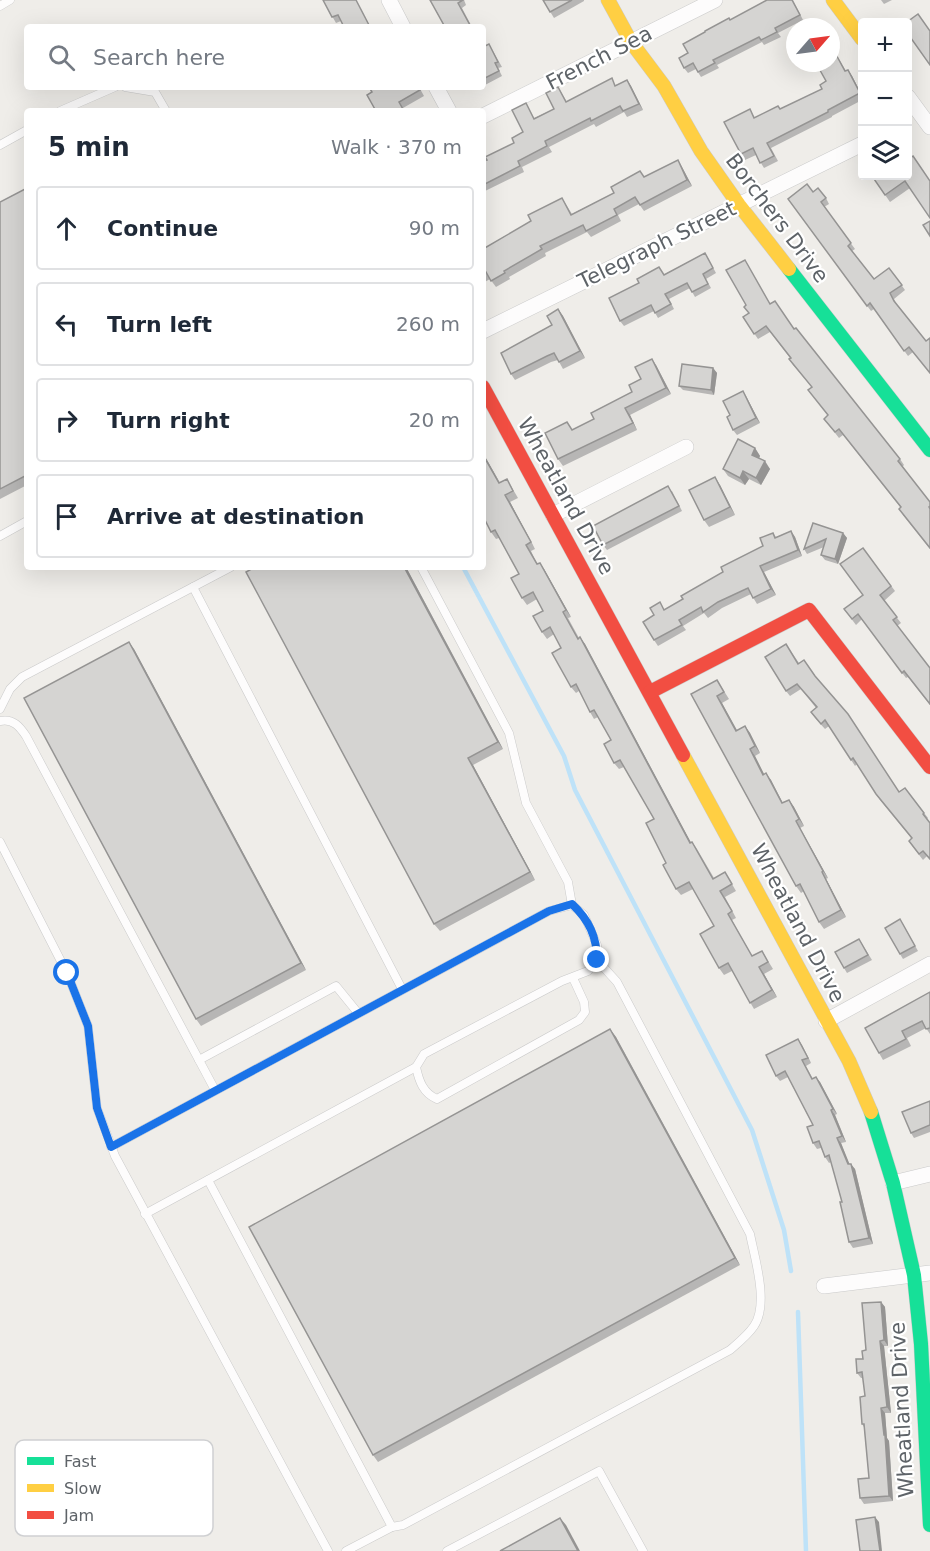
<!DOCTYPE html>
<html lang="en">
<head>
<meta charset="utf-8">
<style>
	body { margin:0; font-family:"DejaVu Sans",sans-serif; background:#f6f6f7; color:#1f2937 }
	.controls { position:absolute; right:18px; top:18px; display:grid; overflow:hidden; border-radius:6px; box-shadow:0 6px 24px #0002 }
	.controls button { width:54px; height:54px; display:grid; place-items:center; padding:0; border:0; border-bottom:2px solid #e0e1e3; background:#fff; color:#1f2937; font:30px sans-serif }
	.compass { position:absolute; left:786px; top:18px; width:54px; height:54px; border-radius:50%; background:#fff; box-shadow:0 6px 24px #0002; rotate:62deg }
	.stop { position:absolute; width:18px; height:18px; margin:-14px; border:4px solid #1a73e8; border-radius:50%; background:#fff }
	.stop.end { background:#1a73e8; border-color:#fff; box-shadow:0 2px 6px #0008 }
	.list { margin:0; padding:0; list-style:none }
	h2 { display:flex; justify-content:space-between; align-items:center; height:78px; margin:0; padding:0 24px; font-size:26px }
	h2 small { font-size:20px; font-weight:400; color:#747a83 }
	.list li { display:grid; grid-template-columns:39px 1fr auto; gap:18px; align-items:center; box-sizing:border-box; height:84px; margin:0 12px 12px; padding:0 12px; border:2px solid #e0e1e3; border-radius:6px }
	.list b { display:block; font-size:22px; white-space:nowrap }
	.list em { font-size:20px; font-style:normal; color:#747a83 }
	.icon { flex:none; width:33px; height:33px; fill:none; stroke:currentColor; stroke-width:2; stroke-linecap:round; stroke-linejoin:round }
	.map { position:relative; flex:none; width:930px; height:1551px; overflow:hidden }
	.search { position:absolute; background:#fff; box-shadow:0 6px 24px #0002; left:24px; top:24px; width:462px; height:66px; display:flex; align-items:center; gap:15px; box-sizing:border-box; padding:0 21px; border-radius:6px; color:#747a83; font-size:22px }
	.panel { position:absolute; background:#fff; box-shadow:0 6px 24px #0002; left:24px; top:108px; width:462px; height:462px; border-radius:6px }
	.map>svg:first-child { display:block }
</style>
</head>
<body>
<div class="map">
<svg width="930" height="1551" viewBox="0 0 930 1551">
	<rect width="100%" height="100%" fill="#efede9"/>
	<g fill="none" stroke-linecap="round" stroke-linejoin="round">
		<g stroke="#bee2f8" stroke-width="4.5">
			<path d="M463 567 564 756 575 790 752 1130 784 1230 791 1271"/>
			<path d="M798 1312 806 1551"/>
		</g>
		<g stroke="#cacaca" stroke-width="9">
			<g id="lane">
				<path d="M0 6 10 0"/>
				<path d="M125 87 155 92 166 111"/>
				<path d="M60 111 115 87"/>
				<path d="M0 145 27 130"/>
				<path d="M0 536 27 521"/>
				<path d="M421 567 509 733 526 803 568 882 572 905"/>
				<path d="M193 587 402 989"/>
				<path d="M0 709 10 689 22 677 231 567"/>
				<path d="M0 721C13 718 20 727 26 736L215 1090"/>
				<path d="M0 842 67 973 88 1026 97 1108 115 1156 328 1551"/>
				<path d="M199 1060 336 986 358 1013"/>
				<path d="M111 1147 549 911 572 905 584 915 597 945V960L588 971 562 981 424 1054 416 1067C419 1081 423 1093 437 1099L579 1020 585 1012 584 1002 573 978"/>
				<path d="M208 1180 392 1527 346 1551"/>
				<path d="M145 1214 416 1067"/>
				<path d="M392 1527 403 1525 730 1350C738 1343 748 1335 754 1326 769 1304 755 1259 750 1234L617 982 597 960"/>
				<path d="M447 1551 599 1471 643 1551"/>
			</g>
		</g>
		<g stroke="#cacaca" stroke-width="16">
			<g id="street">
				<path d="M389 0 403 27"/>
				<path d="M436 87 449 111"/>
				<path d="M908 97 930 127"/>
				<path d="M483 116 715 0"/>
				<path d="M483 331 862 144"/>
				<path d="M553 515 686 447"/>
				<path d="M826 1021 930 964"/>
				<path d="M893 1183 930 1174"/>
				<path d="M824 1286 930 1273"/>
			</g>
		</g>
		<g stroke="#cbcbcb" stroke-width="15">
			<g id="fast">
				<path d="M789 269 930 450"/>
				<path d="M871 1112 893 1183 914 1275 921 1344 930 1525"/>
			</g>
		</g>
		<g stroke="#cbcbcb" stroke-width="15">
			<g id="slow">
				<path d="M608 0 631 42 664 86 701 151 739 205 789 269"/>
				<path d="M833 0 862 39"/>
				<path d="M683 755 849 1061 871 1112"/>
			</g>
		</g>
		<g stroke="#cbcbcb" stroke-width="15">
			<g id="jam">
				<path d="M483 387 683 755"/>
				<path d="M650 692 809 610 930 767"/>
			</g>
		</g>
		<use href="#lane" stroke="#fdfcfc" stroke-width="8"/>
		<use href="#street" stroke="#fdfcfc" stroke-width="15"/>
		<use href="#fast" stroke="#16e098" stroke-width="14"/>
		<use href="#slow" stroke="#ffcf43" stroke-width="14"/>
		<use href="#jam" stroke="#f24e42" stroke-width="14"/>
	</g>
	<g fill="#b7b6b5">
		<path d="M323 0 371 27 341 21 336 23Z"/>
		<path d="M430 0H464L466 5 462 8 472 27H445Z"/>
		<path d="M543 0H584V1L554 18Z"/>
		<path d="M793 0 803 20 778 33 781 37 764 45 762 42 717 65 719 68 701 77 696 69 688 73 684 68 688 53 730 20Z"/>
		<path d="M881 0H892L884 4Z"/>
		<path d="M489 44 502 67 498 68 502 76 485 85 483 82V47Z"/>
		<path d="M833 49 846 71 848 70 852 76 862 96V100L832 116V117L771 148 778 161 764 168 756 155 745 160 741 154 750 109 755 118 780 109 822 89 826 81Z"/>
		<path d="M627 80 631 86 643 110 627 117 624 112 596 127 594 124 549 147 552 152 522 167 524 172 483 192V161L487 160 514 143 523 132 526 103 534 118 554 109 558 87 567 102 616 85Z"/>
		<path d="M419 87 424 96 403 108 367 95Z"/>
		<path d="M678 160 682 167 692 186 644 211 639 204 618 215 621 221 591 237 587 232 545 253 546 256 509 277 510 279 496 287 490 279 483 283V249L531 221 562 198 572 214Z"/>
		<path d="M872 176H908L910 188 890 202Z"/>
		<path d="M27 188V485L0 499V202Z"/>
		<path d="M813 192 826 198 829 204 824 207 855 249 852 251 874 279 889 268 905 290 894 299 897 305 926 341 930 338V373L913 352 908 356 874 309 871 311 788 199Z"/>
		<path d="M705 253 716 273 706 279 711 288 695 297 690 288 669 299 674 309 658 318 654 311 624 326 620 321 639 283 665 274Z"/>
		<path d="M745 260 770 304 795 329 900 459 904 465 902 467 930 502V549L903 515 901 508 843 435 839 438 828 424 824 419 828 416 812 387 793 365 789 359 790 358 770 332 758 339 743 317 749 313 746 305Z"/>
		<path d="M558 309 563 316 585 358 563 369 558 360 551 362 515 380 511 374 552 325Z"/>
		<path d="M656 365 671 394 630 415 637 430 563 466 558 459 594 419 632 392 641 379Z"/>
		<path d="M713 368 717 373 714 395 683 390 679 386Z"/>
		<path d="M743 391 760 423 737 435 733 430 730 415Z"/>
		<path d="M755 448 760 456 759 458 770 469 761 485 749 479 745 485 728 476 723 469Z"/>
		<path d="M483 453 500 483 511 486 518 498 510 502 535 549 531 551 537 564 544 569 571 617 568 618 579 638 585 644 691 843 692 842 697 849 714 878 729 879 736 891 725 897 736 918 732 920 752 956 762 951 773 969 764 974 777 997 754 1009 732 971 724 975 719 968 714 926 693 889 681 895 676 889 666 863 654 819 624 767 619 769 614 763 611 740 598 717 594 719 590 712 579 691 576 693 571 687 561 648 554 634 547 639 542 632 543 611 537 599 527 605 522 598 519 574 499 538 496 539 491 532Z"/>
		<path d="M720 485 735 515 709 527 704 520Z"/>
		<path d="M672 491 682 511 607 550 603 545Z"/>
		<path d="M813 523 843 533 847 538 838 564 825 560 821 555 824 547 807 554 804 549Z"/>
		<path d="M791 531 795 537 802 556 764 572 776 595 757 604 751 594 722 608 708 618 704 613 683 626 686 630 658 646 654 640 665 610 683 599 763 546 773 533 776 537Z"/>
		<path d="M863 548 895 591 884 601 901 623 897 626 930 668V705L908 677 906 678 862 619 856 625 844 609 863 595Z"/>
		<path d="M255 567H406L503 749 473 765 535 880 440 931 434 924Z"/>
		<path d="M134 649 306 970 201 1026 196 1019Z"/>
		<path d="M790 650 799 663 804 660 816 678 899 792 905 788 928 818 927 819 930 823V859L927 856 923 860 913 847 909 841 912 839 880 800 857 764 855 766 829 726 825 729 815 718 811 712 816 708 801 689 790 696 786 691Z"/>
		<path d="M717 680 729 699 722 703 737 730 745 726 750 733 760 753 755 756 764 774 771 780 783 803 789 800 794 807 804 826 800 828 828 878 826 879 846 917 824 929 819 922 804 891 801 893 796 886 691 694Z"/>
		<path d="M903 924 918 951 903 959 900 954Z"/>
		<path d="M859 939 872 960 847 973 844 968Z"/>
		<path d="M930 992V1034L926 1028 907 1038 911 1046 883 1060 879 1053Z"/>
		<path d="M610 1029 616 1037 740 1265 378 1462 373 1455Z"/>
		<path d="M798 1039 811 1063 806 1066 813 1079 820 1082 837 1114 835 1115 846 1142 841 1143 849 1164 855 1169 873 1244 853 1248 849 1242 842 1202 831 1162 829 1163 825 1157 821 1148 817 1149 813 1143V1125L788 1077 780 1081 776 1076Z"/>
		<path d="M930 1101V1132L914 1138 911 1133Z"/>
		<path d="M881 1302 885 1307 888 1346H884L891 1413H885L887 1438 889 1441 893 1501 864 1504 860 1498 869 1478 864 1427 862 1424 865 1396 863 1378H861L857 1373 866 1350Z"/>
	</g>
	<g fill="#959493">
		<path d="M848 70 852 76 862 96 860 93Z"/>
		<path d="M627 80 631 86 643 110 639 104Z"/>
		<path d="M678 160 682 167 692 186 687 180Z"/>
		<path d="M558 309 563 316 585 358 580 351Z"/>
		<path d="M652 359 656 365 671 394 666 388Z"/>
		<path d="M713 368 717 373 714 395 711 390Z"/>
		<path d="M743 391 746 396 760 423 756 418Z"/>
		<path d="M625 408 630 415 637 430 633 423Z"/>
		<path d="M755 448 760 456 757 462 752 455Z"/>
		<path d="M483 453 504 490 483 455Z"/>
		<path d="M765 461 770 469 761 485 756 478Z"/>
		<path d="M743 471 749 479 745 485 740 478Z"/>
		<path d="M715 477 720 485 735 515 730 507Z"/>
		<path d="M505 495 510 502 535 549 531 542Z"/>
		<path d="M791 531 795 537 802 556 798 550Z"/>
		<path d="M843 533 847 538 838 564 835 559Z"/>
		<path d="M540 563 544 569 571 617 566 610Z"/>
		<path d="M760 566 764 572 776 595 771 589Z"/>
		<path d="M404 567H406L503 749 498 742Z"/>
		<path d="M580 637 585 644 695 850 690 843Z"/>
		<path d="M129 642 134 649 306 970 301 963Z"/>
		<path d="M717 696 722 703 741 738 736 731Z"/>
		<path d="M745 726 750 733 760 753 755 746Z"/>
		<path d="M750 749 755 756 768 782 763 775Z"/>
		<path d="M468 758 473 765 535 880 530 872Z"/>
		<path d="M766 773 771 780 786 810 782 803Z"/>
		<path d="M789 800 794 807 804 826 799 819Z"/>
		<path d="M796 821 800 828 828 878 823 871Z"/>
		<path d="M822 872 826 879 846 917 841 910Z"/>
		<path d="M759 967 764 974 777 997 772 990Z"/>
		<path d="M610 1029 616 1037 740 1265 735 1258Z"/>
		<path d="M798 1039 802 1045 811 1063 808 1058Z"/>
		<path d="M816 1077 820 1082 837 1114 833 1109Z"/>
		<path d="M831 1110 835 1115 846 1142 842 1136Z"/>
		<path d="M837 1138 841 1143 852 1170 848 1164Z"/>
		<path d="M851 1164 855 1169 873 1244 869 1238Z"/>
		<path d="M881 1302 885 1307 888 1346 884 1340Z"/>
		<path d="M880 1341 884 1346 891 1413 887 1407Z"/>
		<path d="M881 1408 885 1413 887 1438 889 1441 893 1501 889 1496Z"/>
		<path d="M875 1517 879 1522 882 1551H880Z"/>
		<path d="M560 1518 566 1525 580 1551H578Z"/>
	</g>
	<g fill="#d5d4d2" stroke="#959493" stroke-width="1.5">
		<path d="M323 0H356L370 27H344L338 15 332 17Z"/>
		<path d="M430 0H463L458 3 471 27H445Z"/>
		<path d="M543 0H572L550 12Z"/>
		<path d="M767 0H792L800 15 775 28 777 32 761 40 759 37 713 60 715 63 698 72 693 63 684 68 679 58 688 53 683 44 705 32V31L729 18 730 20Z"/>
		<path d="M918 14 930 31V65L908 34V22H907Z"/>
		<path d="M489 44 498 62 495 63 499 71 483 79V47Z"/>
		<path d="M833 49 845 71 848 70 860 93 828 110V112L767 143 774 156 760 163 753 148 741 154 724 122 750 109 754 118 778 106 780 109 822 89 820 85 826 81 816 63H831V51Z"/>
		<path d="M612 78 615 86 627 80 639 104 623 111 620 106 591 121 590 118 545 141 547 146 518 161 520 166 483 185V161L487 160 485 157 514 143 512 138 523 132 512 110 526 103 534 119 554 109 546 93 558 87 566 102Z"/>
		<path d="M369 87H418L420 90 399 102 404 111H376L367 95 372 92Z"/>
		<path d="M913 156 930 181V218L905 181 885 195 872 176H908V160Z"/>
		<path d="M678 160 687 180 640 205 635 197 614 209 617 215 586 231 583 225 540 246 542 249 504 271 505 273 491 281 486 272 483 274V249L531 221 528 215 562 198 571 215 614 193 611 187 640 171 644 177Z"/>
		<path d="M807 184 813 192 818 188 826 198 821 202 851 243 848 246 874 279 889 268 902 285 890 293 894 301 926 341 930 338V373L909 347 904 351 870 303 867 306 788 199Z"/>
		<path d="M27 188V475L0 489V202Z"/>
		<path d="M930 221V236L923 225Z"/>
		<path d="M705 253 713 268 703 274 708 284 692 292 687 283 665 294 671 304 655 313 651 305 620 321 609 298 639 283 637 279 659 267 664 275Z"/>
		<path d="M745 260 770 304 775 301 794 329 796 328 900 459 898 461 930 502V506L929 507 930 509V548L899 509 901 507 839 429 835 432 824 419 828 415 808 390 812 387 789 359 791 358 766 326 754 334 743 317 749 313 744 307 746 305 726 270Z"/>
		<path d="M558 309 580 351 559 362 554 353 547 356 511 374 501 353 552 325 547 316Z"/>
		<path d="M652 359 666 388 625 408 633 423 558 459 545 433 567 422 572 430 594 419 591 413 632 392 629 385 641 379 635 367Z"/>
		<path d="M682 364 713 368 711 390 679 386Z"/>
		<path d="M743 391 756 418 733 430 727 417 730 415 723 401Z"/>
		<path d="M738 439 755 448 752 455 765 461 756 478 743 471 740 478 723 469Z"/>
		<path d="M483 455 499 483 507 479 513 491 505 495 531 542 526 545 537 564 540 563 566 610 563 612 578 639 580 637 690 843 692 842 713 879 725 872 732 884 720 891 732 911 728 914 752 956 762 951 768 962 759 967 772 990 750 1003 728 963 719 968 700 934 714 926 689 882 676 889 663 865 666 863 646 823 654 819 620 760 614 763 604 744 611 740 594 710 590 712 576 684 571 687 552 653 561 648 550 627 542 632 533 616 543 611 533 592 522 598 511 578 519 574 495 530 491 532 483 516Z"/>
		<path d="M715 477 730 507 704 520 689 490Z"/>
		<path d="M668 486 679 506 603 545 593 526Z"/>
		<path d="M813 523 843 533 835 559 821 555 826 539 804 549Z"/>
		<path d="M791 531 798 550 760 566 771 589 753 598 748 588 718 602 703 612 701 607 679 620 682 625 654 640 643 622 654 615 650 608 660 602 664 610 683 599 681 596 723 572 721 567 763 546 760 538 773 533 775 538Z"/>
		<path d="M863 548 891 586 880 595 897 617 893 620 930 668V704L904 671 902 673 858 614 852 619 844 609 863 595 840 564Z"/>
		<path d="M255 567H404L498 742 468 758 530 872 434 924 246 572Z"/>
		<path d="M129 642 301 963 196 1019 24 698Z"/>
		<path d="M786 644 798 664 804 660 815 676 848 714 899 792 905 788 924 813 923 814 930 823V859L923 851 919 854 909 841 912 838 876 794 853 758 851 760 825 720 821 724 811 712 817 707 797 684 786 691 765 657Z"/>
		<path d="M717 680 724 692 717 696 736 731 745 726 755 746 750 749 763 775 766 773 782 803 789 800 799 819 796 821 823 871 822 872 841 910 819 922 800 884 796 886 691 694Z"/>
		<path d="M900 919 915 946 900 954 885 928Z"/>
		<path d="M859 939 868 955 844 968 835 952Z"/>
		<path d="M930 992V1028L926 1029 922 1021 902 1031 906 1039 879 1053 865 1028Z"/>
		<path d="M610 1029 735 1258 373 1455 249 1227Z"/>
		<path d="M798 1039 808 1058 802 1060 812 1079 816 1077 833 1109 831 1110 842 1136 837 1138 848 1164H851L869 1238 849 1242 840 1202H842L829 1155 825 1157 819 1141 813 1143 807 1127 813 1125 785 1071 776 1076 766 1055Z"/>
		<path d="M930 1101V1125L911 1133 902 1112Z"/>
		<path d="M881 1302 884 1340 880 1341 887 1407 881 1408 884 1435H885L889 1496 860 1498 858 1479 869 1478 864 1424H862L860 1397 865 1396 862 1372 857 1373 856 1359H863L862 1351 866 1350 862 1303Z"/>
		<path d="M875 1517 880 1551H860L856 1520Z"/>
		<path d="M560 1518 578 1551H500Z"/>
	</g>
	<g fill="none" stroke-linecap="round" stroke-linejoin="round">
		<path stroke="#1a73e8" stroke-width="8" d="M67 973 88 1026 97 1108 111 1147 549 911 572 904C589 920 597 937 597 960"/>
	</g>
	<g text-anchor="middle" stroke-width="4.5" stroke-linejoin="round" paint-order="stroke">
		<g font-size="21" fill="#5e6368" stroke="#fff">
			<text transform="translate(599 58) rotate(-27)" y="7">French Sea</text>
			<text transform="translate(777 218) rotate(53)" y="7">Borchers Drive</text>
			<text transform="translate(657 245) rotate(-26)" y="7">Telegraph Street</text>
			<text transform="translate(566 496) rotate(61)" y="7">Wheatland Drive</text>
			<text transform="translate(798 923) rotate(62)" y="7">Wheatland Drive</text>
			<text transform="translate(902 1410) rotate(-93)" y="7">Wheatland Drive</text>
		</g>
	</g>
	<rect x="15" y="1440" width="198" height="96" rx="9" fill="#fff" stroke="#cfd0d2" stroke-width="1.5"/>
	<rect x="27" y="1457" width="27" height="8" fill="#16e098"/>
	<rect x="27" y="1484" width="27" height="8" fill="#ffcf43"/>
	<rect x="27" y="1511" width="27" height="8" fill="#f24e42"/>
	<g font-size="16" fill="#5e6368">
		<text x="64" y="1467">Fast</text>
		<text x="64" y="1494">Slow</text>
		<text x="64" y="1521">Jam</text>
	</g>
</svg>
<div class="controls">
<button>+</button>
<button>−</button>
<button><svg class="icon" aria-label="layers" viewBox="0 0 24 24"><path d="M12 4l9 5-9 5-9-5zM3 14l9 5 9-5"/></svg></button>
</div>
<svg class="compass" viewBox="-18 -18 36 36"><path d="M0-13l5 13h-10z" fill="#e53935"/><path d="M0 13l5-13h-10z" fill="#747a83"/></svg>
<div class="stop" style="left:67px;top:973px"></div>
<div class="stop end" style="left:597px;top:960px"></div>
<div class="search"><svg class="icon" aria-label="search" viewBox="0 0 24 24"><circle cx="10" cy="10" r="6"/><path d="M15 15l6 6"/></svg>Search here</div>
<section class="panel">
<h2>5 min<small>Walk · 370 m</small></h2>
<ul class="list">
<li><svg class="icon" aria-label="ahead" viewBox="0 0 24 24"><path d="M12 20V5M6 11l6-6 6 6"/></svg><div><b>Continue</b></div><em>90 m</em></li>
<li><svg class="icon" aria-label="left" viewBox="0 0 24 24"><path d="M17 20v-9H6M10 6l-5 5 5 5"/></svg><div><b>Turn left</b></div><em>260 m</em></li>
<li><svg class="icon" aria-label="right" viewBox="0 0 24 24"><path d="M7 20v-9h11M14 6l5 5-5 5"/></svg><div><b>Turn right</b></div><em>20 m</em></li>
<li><svg class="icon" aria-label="arrive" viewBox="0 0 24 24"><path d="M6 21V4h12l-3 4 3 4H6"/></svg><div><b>Arrive at destination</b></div></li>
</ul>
</section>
</div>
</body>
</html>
